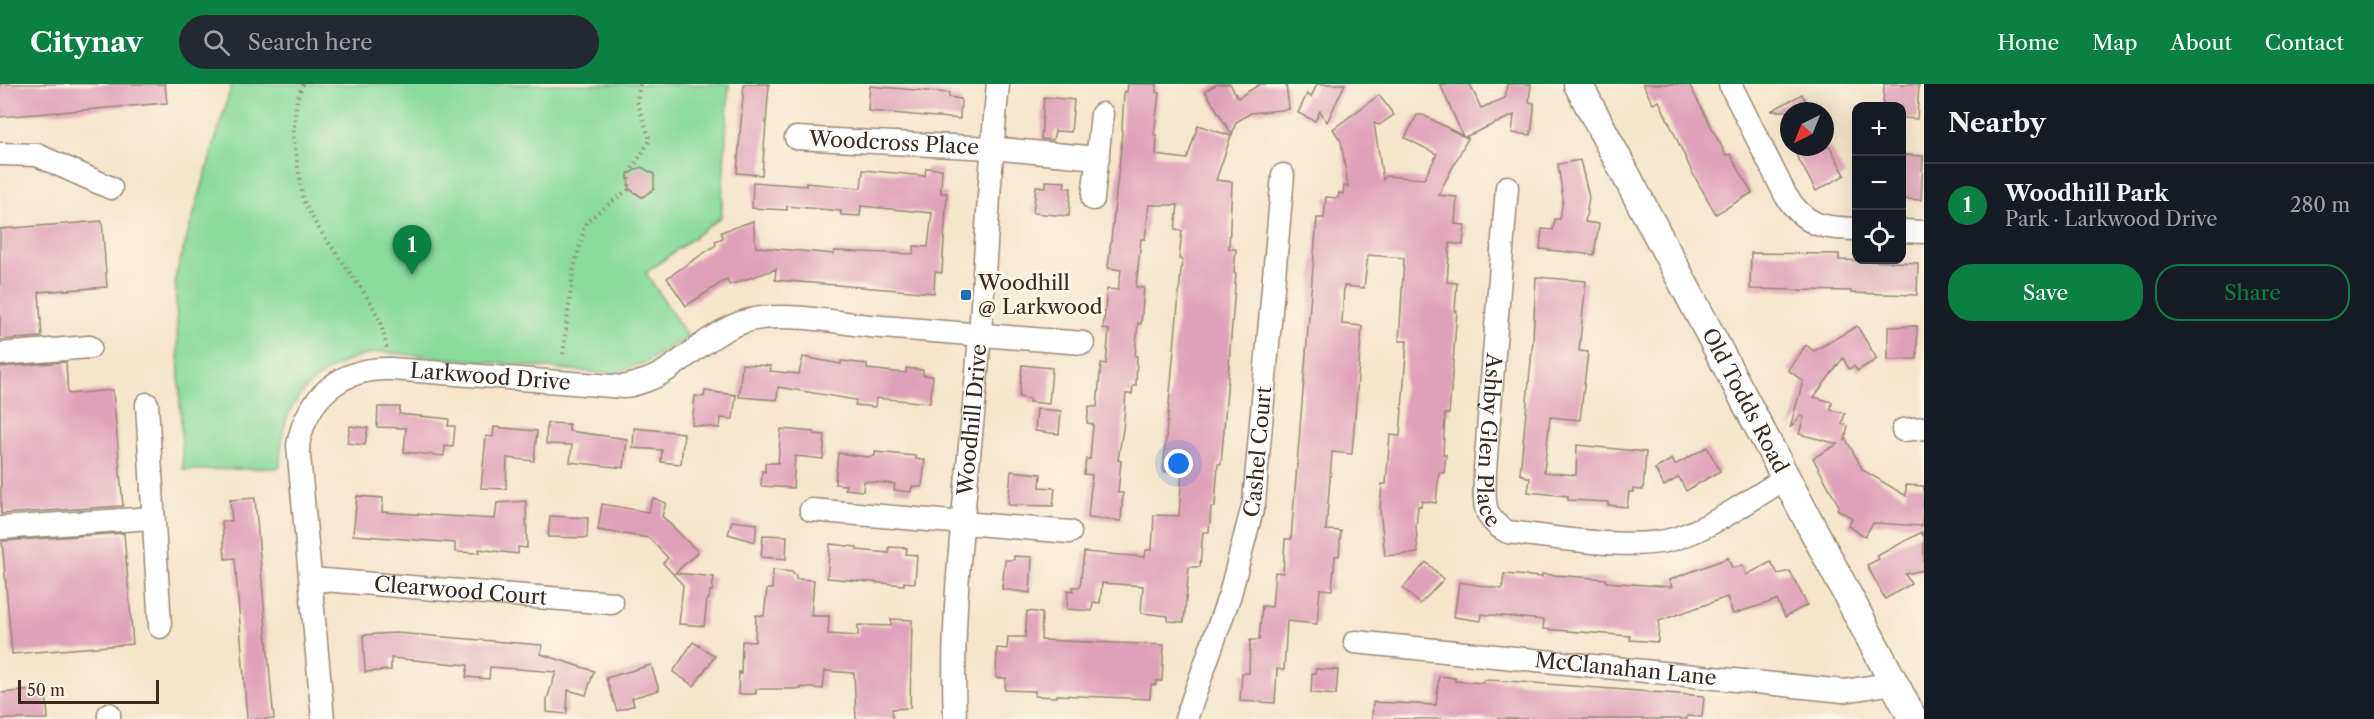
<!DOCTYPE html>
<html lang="en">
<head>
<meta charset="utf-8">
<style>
	body { margin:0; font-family:"Libre Caslon Text",serif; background:#242831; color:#f1f3f6 }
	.controls { position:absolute; right:18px; top:18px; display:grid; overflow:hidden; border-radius:12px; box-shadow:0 6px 24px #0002 }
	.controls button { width:54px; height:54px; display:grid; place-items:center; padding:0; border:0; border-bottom:2px solid #363941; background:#171b24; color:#f1f3f6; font:30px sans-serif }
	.compass { position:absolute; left:1780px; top:18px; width:54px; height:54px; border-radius:50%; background:#171b24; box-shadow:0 6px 24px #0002; rotate:223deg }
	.scale { position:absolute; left:18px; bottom:15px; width:141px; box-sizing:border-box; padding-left:6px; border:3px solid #3b2a1e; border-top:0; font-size:16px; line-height:21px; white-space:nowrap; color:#3b2a1e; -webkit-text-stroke:4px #fcf5e5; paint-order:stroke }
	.you { position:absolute; left:1179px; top:380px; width:21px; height:21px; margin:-15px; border:4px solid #fff; border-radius:50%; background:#1a73e8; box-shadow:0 0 0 9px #1a73e833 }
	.badge { display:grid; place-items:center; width:39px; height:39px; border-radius:50%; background:#0b8043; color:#fff; font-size:20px; font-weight:700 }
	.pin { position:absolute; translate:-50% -50px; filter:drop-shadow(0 2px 3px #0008) }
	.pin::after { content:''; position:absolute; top:32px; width:21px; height:18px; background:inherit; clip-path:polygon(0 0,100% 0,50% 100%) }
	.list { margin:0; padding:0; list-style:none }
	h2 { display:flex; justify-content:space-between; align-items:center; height:78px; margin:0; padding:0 24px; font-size:26px }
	h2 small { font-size:20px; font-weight:400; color:#9ea1a6 }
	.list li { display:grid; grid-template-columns:39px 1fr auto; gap:18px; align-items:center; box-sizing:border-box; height:84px; padding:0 24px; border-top:2px solid #363941 }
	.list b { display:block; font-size:22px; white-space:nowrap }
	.list p { margin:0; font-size:20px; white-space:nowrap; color:#9ea1a6 }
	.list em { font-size:20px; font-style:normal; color:#9ea1a6 }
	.actions { display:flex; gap:12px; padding:18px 24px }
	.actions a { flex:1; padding:14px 0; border:2px solid #0b8043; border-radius:24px; text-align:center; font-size:21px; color:#0b8043 }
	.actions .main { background:#0b8043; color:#fff }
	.icon { flex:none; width:33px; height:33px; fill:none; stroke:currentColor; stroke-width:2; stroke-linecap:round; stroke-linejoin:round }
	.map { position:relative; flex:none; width:1924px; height:635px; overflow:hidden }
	header { display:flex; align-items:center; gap:36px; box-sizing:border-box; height:84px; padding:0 30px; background:#0b8043; color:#fff }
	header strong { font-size:28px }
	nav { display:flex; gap:33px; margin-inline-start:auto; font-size:21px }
	.search { width:420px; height:54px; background:#242831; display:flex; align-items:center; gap:15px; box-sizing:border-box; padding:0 21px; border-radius:33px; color:#9ea1a6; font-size:22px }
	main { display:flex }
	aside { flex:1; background:#171b24 }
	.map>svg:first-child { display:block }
</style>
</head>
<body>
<header>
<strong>Citynav</strong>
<div class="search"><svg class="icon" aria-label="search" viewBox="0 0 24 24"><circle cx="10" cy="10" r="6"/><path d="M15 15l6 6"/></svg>Search here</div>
<nav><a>Home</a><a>Map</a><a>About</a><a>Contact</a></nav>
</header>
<main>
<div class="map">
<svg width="1924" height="635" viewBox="0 0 1924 635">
	<rect width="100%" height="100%" fill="#fcf5e5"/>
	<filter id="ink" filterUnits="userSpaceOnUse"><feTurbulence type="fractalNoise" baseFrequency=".0167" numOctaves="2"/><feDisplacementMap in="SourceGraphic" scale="12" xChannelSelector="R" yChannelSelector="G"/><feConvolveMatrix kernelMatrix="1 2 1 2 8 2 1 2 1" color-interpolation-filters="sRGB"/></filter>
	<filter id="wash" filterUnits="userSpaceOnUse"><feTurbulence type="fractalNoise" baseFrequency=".008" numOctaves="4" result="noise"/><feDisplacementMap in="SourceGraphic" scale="24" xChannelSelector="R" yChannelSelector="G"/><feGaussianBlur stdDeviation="1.35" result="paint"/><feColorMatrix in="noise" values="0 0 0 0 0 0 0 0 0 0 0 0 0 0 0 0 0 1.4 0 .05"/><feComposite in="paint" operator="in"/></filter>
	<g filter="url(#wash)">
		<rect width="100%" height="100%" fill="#f5e5cb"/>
		<path fill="#89da9b" stroke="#62825c" stroke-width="1.5" d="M232 0H729L721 133 646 189 689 255 671 262 647 278 612 290 382 268C345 272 306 294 289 329 281 346 281 365 280 384L183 386 175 194Z"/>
		<g id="blocks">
			<g fill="#dfa1b9">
				<path d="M0 0H165L167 19 0 33Z"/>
				<path d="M744 0H769L762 91 737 89Z"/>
				<path d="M1128 0H1157L1156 8 1159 9 1154 51H1157L1156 71 1187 75 1198 41 1231 52 1216 96 1232 98 1229 165H1236L1234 189H1236L1224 345 1221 380H1218L1215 423H1211L1209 448H1203L1200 483H1189L1184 538 1168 537V532L1141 529 1143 502 1102 499 1100 519 1093 518 1092 527 1067 525 1068 506 1073 507V503H1080L1084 468 1145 473 1146 466H1152L1154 431 1179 432 1182 388 1163 387 1182 176 1179 175 1182 147 1175 146 1178 121H1149L1145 155H1141L1136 203 1144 204 1141 240 1138 239 1135 272H1137L1136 302H1133L1132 310H1126L1123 345 1118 376 1121 377 1118 409H1123L1121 437 1088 434 1092 391 1084 390 1086 375H1090L1093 340 1087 339 1089 322 1097 323 1101 279 1106 280 1109 246 1103 245 1107 205 1118 206 1121 186 1108 184 1121 64 1124 7 1127 8Z"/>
				<path d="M1217 0H1230L1238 14 1260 0H1286L1289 25 1251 29 1236 38 1232 51 1205 7Z"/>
				<path d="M1317 0H1345L1327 38 1320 27 1315 37 1298 29 1307 10 1311 13Z"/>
				<path d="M1440 0H1470L1481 24 1505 14 1507 0H1531L1529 18 1534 19V25L1531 51 1512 49 1514 31 1465 53 1468 54 1438 111 1457 113 1455 140 1465 141 1463 161 1450 159 1447 198 1457 199 1455 227H1457L1449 330H1445L1443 371H1446L1444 389H1439L1436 419 1422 417 1421 422H1418L1416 443 1418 469 1385 472 1380 425 1382 400H1386L1390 351 1400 352 1407 257H1399L1404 174 1368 171 1364 204 1344 202 1342 240 1362 242 1352 370 1332 368 1326 446 1341 447 1339 472H1335L1332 506 1320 505 1317 540 1287 537 1284 586 1277 585 1275 619 1240 617 1242 589H1249L1250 556H1259L1262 522 1272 523 1275 488 1283 489 1285 455H1291L1317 134H1324L1326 113 1338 114 1339 109 1343 110 1344 102 1348 103 1341 57 1333 45 1379 11 1394 31 1379 41 1374 39 1383 96 1386 92 1424 95 1437 70 1405 54 1417 31H1423L1463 52Z"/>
				<path d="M1643 0H1689L1726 71 1730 70 1752 109 1716 130 1693 90 1659 17 1653 20Z"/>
				<path d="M1884 0H1919L1917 35 1902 34V22H1883Z"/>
				<path d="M870 2 949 9V13L961 15 960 35 868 27Z"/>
				<path d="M1802 10 1811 27H1771Z"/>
				<path d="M1044 13 1074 16 1071 48 1055 47 1053 56 1041 55Z"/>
				<path d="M1792 63H1830L1845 91 1816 107Z"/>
				<path d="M1902 71 1923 72 1921 116 1902 115Z"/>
				<path d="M1580 76 1589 113 1585 138 1599 140 1594 171 1540 165 1542 145 1553 146 1555 135H1560L1563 115 1558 80Z"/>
				<path d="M641 83 654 90V105L642 113 629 105 628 90Z"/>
				<path d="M926 84 942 85 941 109H947L942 189 935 188 934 209 775 196 776 185 729 201 727 195 686 222 667 194 716 161 715 157 723 154 721 148 753 137 756 163 834 170V167L913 170 914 162 928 163 932 129 861 122 860 132 841 131V127L787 122V126L752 124 753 98 806 102V99L861 104 863 86 925 92Z"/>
				<path d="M1046 97 1065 98 1064 104H1071L1069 132 1033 129 1036 102 1046 103Z"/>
				<path d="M102 137 107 203 39 208 42 253 0 256V145Z"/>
				<path d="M1751 169 1839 170V176L1918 179 1917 211 1851 209V207L1750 205Z"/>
				<path d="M1536 193 1586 197 1579 267 1588 268 1580 336 1550 333 1544 388 1576 391 1577 361 1646 368 1643 406 1633 405V408H1629L1627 423 1608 421V418L1568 416V412L1528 408 1530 394 1520 390 1533 256Z"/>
				<path d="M1857 242 1877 275 1857 287 1854 282 1849 285 1843 274 1814 313 1832 318 1831 326 1845 329 1842 340 1848 342 1845 356 1846 355 1863 386 1906 412V401L1924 402 1922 442 1873 439 1865 452 1848 442 1852 434 1837 425 1839 422 1813 374 1838 360 1799 350 1804 333 1800 332 1790 344 1803 297 1788 286 1806 261 1814 267Z"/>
				<path d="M1917 242V275L1888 276V243Z"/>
				<path d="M803 273 841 280V277L867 280V285L896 288 906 289V284L923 286V291L933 292 930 319 876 314 875 323 855 321 856 316 778 303 777 316 739 313 742 280 771 282 770 287 799 290Z"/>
				<path d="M66 278 68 310 113 306 123 422 1 430 0 283Z"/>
				<path d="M1022 281 1052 284 1049 320 1029 318 1030 315 1019 313Z"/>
				<path d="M705 307 736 311 733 335 721 334 720 344 692 341 695 312 704 313Z"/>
				<path d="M378 323H400L399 330 449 335 448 342H455L453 363 445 362 444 372 404 368 406 344 377 343Z"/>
				<path d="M1037 325 1061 327 1059 350 1035 347Z"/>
				<path d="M547 339 569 340V347L627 355 624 384 570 378 572 361 546 360Z"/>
				<path d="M350 342 368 344 365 361 347 359Z"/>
				<path d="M494 343 537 347 534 377 507 374 506 405 481 404 486 352 493 353Z"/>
				<path d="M634 344 684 349 681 380 661 378 662 366 633 364Z"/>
				<path d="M781 345 814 348V350L825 351 823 375 795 372 793 404 761 402 762 387 765 388V379H778Z"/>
				<path d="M1707 363 1720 387 1686 407 1679 393 1664 402 1655 385 1672 375 1675 381Z"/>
				<path d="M875 368 916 372V375L925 376 922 403 912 402 911 408 894 406 895 400 864 397 863 407 845 405 846 401 835 400 838 369 867 373 875 372Z"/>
				<path d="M1011 387 1041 390 1040 403 1055 404 1053 422 1008 421Z"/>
				<path d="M357 412 383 414 382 428 495 435 497 419 526 417 527 464 518 463V470L479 465V469L455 468V459L353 451Z"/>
				<path d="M255 414 272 616 274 635H247L235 474 225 475 222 437H232L230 416Z"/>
				<path d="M653 414 666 419 662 432 698 468 675 489 714 493 712 507H710L709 515H707L704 542 679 540 683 501 663 479 668 474 649 454 598 446 602 420 648 428Z"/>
				<path d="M550 432 588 434 587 454 548 453Z"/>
				<path d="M732 437 757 440 755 458 728 450Z"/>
				<path d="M1922 448V451H1924V486L1905 490 1911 500 1885 515 1867 481 1879 475 1877 472Z"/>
				<path d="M124 449 133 560 12 570 2 457Z"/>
				<path d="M763 451 787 452 786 475 761 473Z"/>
				<path d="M830 460 857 463V466L889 469V463L907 464 906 470 917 471 915 499 904 498V501L827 494Z"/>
				<path d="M1014 472 1032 473 1030 509 1002 505 1005 476H1014Z"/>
				<path d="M1728 474 1732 484 1743 481 1746 491 1771 478 1778 490 1790 487 1807 521 1785 533 1777 516 1733 530 1727 513 1659 537 1658 558 1630 556V552L1543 545 1544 536 1482 530 1481 537 1454 533 1459 498 1502 505 1504 490 1542 493V490L1606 495V498L1672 503 1669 496Z"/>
				<path d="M1426 478 1444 495 1420 520 1403 504Z"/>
				<path d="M773 486 793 488V490L796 491V495L814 496 811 532H829L828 550 858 552V541L891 542V535L912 536 910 624 892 625 893 635H856L854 589 825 587 823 605 801 603V605H756V610H738L739 588 741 590 742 557 755 558 756 531 764 532 767 505H772Z"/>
				<path d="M1027 527 1042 529 1041 556 1164 561 1162 597H1156V601H1151L1150 615 1057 611V613L1035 612V607L1005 606 1006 594H996L997 564 1007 565 1008 553H1025Z"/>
				<path d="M396 549 542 561 541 570 594 587 586 611 568 606 567 630 547 628V615L556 588 490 583 489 595 466 593 468 581 391 574V586L365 588 363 551Z"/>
				<path d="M693 558 715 572 694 602 673 588Z"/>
				<path d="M651 581 659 606 632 614 634 621 617 627 606 594Z"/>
				<path d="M1316 585 1338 586 1336 611 1311 609 1312 589H1315Z"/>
				<path d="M1439 592 1455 594V597L1483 599 1484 596 1508 597 1704 612 1702 633 1687 632V635H1372L1373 618 1436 621Z"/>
				<path d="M46 605 48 635H0V609Z"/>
			</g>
		</g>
	</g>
	<g filter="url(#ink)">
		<use href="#blocks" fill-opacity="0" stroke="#988874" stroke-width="1.5"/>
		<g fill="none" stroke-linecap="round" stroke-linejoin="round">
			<g stroke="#988874" stroke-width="25">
				<g id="minor">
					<path d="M1730 0 1786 112C1806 142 1822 144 1856 145"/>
					<path id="s1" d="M796 54 991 64 1098 74"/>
					<path d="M0 70 37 71 111 104"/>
					<path id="s2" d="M1507 103 1485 386C1485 413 1479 434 1508 448 1553 453 1636 468 1677 454 1716 441 1751 415 1786 394"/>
					<path d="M1093 115 1102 30"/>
					<path d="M1902 147 1924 148"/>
					<path d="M0 270 90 263"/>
					<path d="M147 320 160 543"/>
					<path d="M1903 346 1924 344"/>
					<path d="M811 426 1070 448"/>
					<path d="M0 444 153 434"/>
					<path id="s3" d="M311 495 612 519"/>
					<path id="s4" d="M1355 558 1844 607 1894 599"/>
					<path d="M109 630V635"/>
					<path id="s5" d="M323 635 298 361C307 313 341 283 391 285L624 303C639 299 654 295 667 286 696 267 724 238 761 234 794 230 836 238 870 242 941 248 1012 254 1083 259"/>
					<path id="s6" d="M955 635C950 523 966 411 976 299 985 200 988 100 998 0"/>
					<path id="s7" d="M1186 635 1230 510 1254 418 1283 91"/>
				</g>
			</g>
			<g stroke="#988874" stroke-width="31">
				<g id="major">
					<path id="s8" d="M1578 0 1913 635"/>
				</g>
			</g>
			<g stroke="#988874" stroke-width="4" stroke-dasharray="1.5 4.5" stroke-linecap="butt">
				<path d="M303 0 297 15 293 51 303 116 317 142 370 217 381 239 387 266"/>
				<path d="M563 270 573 188 586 138 629 105V90L650 56 637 17 640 0"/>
			</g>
			<use href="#minor" stroke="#fff" stroke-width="22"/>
			<use href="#major" stroke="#fff" stroke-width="28"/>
		</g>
	</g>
	<rect fill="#1f6fb2" stroke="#fcf5e5" stroke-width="2" x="960" y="205" width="12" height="12" rx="3"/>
	<g text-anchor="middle" stroke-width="6" stroke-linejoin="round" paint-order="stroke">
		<g font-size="21" fill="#3b2a1e" stroke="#fcf5e5">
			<text dy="7" stroke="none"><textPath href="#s1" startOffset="98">Woodcross Place</textPath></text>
			<text dy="7" stroke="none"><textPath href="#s5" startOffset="507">Larkwood Drive</textPath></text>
			<text dy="7" stroke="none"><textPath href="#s8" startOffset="358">Old Todds Road</textPath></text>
			<text dy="7" stroke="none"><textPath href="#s6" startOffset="300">Woodhill Drive</textPath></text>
			<text dy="7" stroke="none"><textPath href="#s2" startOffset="254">Ashby Glen Place</textPath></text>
			<text dy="7" stroke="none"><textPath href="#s7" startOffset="278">Cashel Court</textPath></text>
			<text dy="7" stroke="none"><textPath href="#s3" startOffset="150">Clearwood Court</textPath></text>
			<text dy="7" stroke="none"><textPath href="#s4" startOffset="272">McClanahan Lane</textPath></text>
		</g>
		<g font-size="21" fill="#3b2a1e" stroke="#fcf5e5" text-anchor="start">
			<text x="978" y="206">Woodhill<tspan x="978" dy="24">@ Larkwood</tspan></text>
		</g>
	</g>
</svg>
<div class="controls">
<button>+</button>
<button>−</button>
<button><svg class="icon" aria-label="locate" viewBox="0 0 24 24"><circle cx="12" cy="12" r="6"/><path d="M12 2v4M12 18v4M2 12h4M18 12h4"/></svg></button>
</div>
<svg class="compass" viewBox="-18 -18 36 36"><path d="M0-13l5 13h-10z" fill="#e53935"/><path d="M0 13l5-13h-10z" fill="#9ea1a6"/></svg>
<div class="scale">50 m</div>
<div class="you"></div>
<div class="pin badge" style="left:412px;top:191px">1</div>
</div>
<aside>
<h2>Nearby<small></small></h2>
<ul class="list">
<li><span class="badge">1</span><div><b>Woodhill Park</b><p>Park · Larkwood Drive</p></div><em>280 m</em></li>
</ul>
<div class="actions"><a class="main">Save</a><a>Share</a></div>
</aside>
</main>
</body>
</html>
